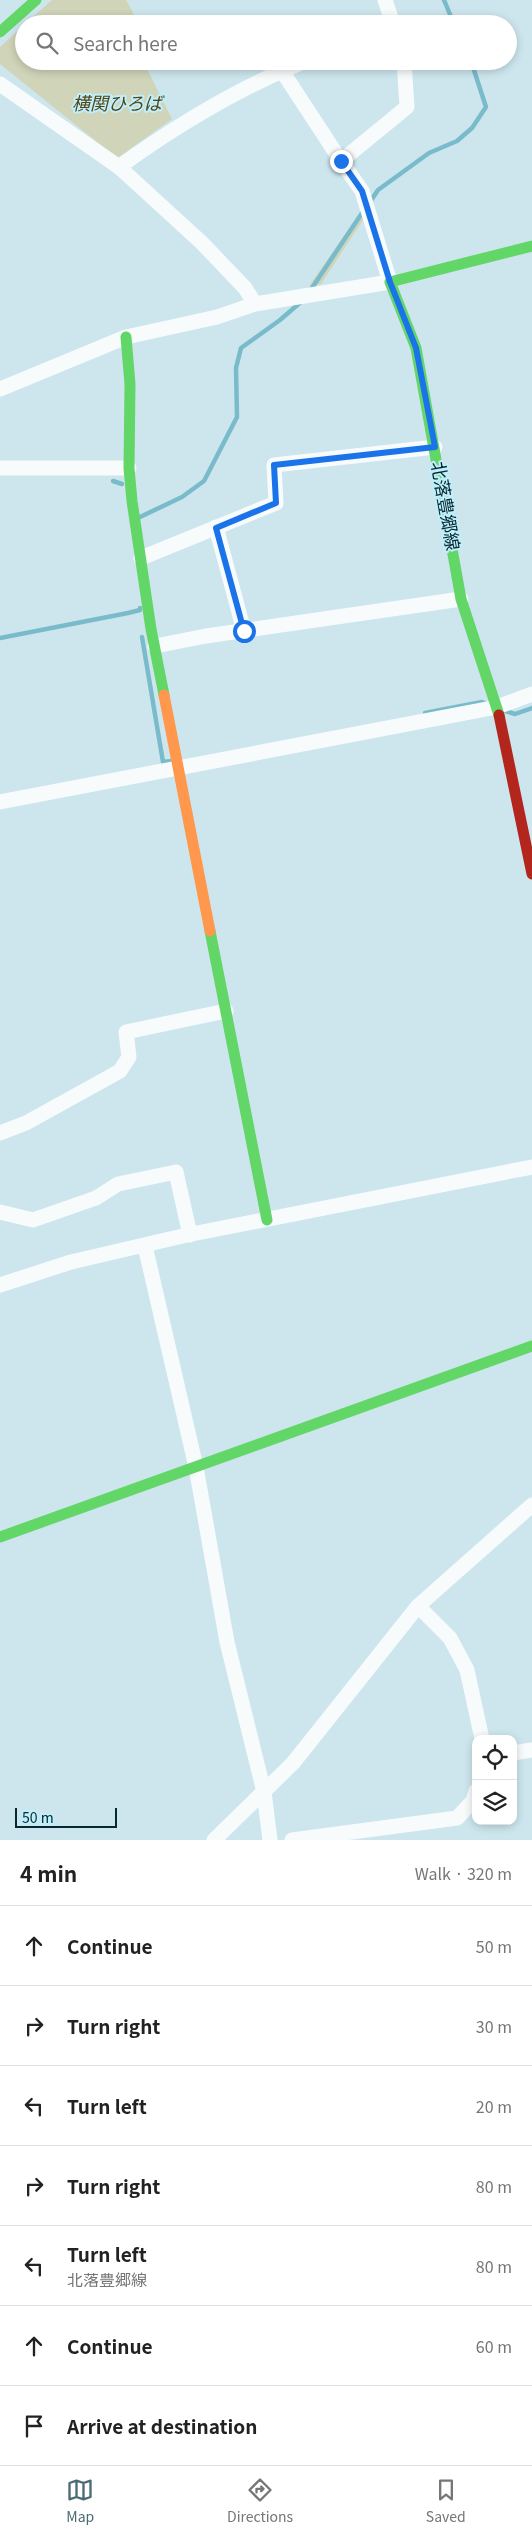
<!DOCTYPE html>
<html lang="en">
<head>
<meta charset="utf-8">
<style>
	body { margin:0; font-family:Georgia,"Noto Sans JP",serif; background:#f6f6f6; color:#222 }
	.controls { position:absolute; right:15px; bottom:15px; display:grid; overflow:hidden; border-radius:10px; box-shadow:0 2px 8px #0003 }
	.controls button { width:45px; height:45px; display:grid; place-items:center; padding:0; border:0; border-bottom:1px solid #e0e0e0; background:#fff; color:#222; font:25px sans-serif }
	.scale { position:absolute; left:15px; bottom:12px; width:102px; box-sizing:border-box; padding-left:5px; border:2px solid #052931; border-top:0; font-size:14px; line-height:18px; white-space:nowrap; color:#052931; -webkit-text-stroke:4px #c0eefa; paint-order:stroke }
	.stop { position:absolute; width:15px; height:15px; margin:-11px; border:4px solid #1a73e8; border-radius:50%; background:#fff }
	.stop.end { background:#1a73e8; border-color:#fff; box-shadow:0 1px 5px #0008 }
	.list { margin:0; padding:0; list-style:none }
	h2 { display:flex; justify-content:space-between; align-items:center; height:65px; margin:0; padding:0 20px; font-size:21px }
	h2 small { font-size:16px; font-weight:400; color:#767676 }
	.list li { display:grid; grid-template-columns:32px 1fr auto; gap:15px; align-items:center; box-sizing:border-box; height:80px; padding:0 20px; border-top:1px solid #e0e0e0 }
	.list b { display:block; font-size:19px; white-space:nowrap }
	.list p { margin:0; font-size:16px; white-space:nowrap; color:#767676 }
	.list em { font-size:16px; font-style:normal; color:#767676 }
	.icon { flex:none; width:28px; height:28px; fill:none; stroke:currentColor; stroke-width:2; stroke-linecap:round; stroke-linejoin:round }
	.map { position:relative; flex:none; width:532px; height:1840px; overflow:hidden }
	.search { position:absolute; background:#fff; box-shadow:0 2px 8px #0003; left:15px; right:15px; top:15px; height:55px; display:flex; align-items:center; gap:12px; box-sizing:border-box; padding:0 18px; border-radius:28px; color:#767676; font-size:19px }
	.sheet { height:625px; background:#fff }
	nav { display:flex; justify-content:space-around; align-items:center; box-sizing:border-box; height:70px; border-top:1px solid #e0e0e0; background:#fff; font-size:14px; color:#767676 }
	nav a { display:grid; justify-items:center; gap:2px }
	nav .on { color:#4b6b73 }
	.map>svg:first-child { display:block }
</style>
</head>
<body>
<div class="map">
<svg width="532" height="1840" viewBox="0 0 532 1840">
	<rect width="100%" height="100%" fill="#cde6ed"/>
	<g fill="#d0d4b8">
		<path d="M52 0H126L139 24H25Z"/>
		<path d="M24 25V61H143L172 119 117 158 0 64V47Z"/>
		<path d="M371 197 374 203 321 284 309 286Z"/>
	</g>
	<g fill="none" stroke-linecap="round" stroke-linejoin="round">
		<g stroke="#7abbcb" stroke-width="4.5">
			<path d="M444 0 454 24"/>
			<path d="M370 202 378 190 429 153 457 141 472 128 486 107 471 61"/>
			<path d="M310 291 364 210"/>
			<path d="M113 481 122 484"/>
			<path d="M140 517 182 497 204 481 237 417 236 368 241 348 280 320 302 301"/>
			<path d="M142 637 163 762 172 761"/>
			<path d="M0 638 128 613 140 610V608"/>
			<path d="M505 711 515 714 532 708"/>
			<path d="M425 713 482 702 486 704"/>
		</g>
		<g stroke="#f8fbfc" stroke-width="15">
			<path d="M385 0 393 24"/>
			<path d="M282 71 341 161"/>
			<path d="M0 84 119 167 202 243 245 288 255 304"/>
			<path d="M119 167C177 125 239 88 305 61"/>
			<path d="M0 389 126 337 217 317 255 304 390 282 362 191 341 161 407 107 404 61"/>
			<path d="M0 468H129"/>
			<path d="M216 527 244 631"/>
			<path d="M141 558 276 503 274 465 435 447"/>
			<path d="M155 646 206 636 461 599"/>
			<path d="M0 802 497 707 532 694"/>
			<path d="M0 1133 26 1123 120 1071 129 1057 126 1032 226 1011"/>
			<path d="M0 1212 33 1220 96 1198 118 1184 176 1172 190 1235"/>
			<path d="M145 1246 196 1467 227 1642 264 1792 270 1840"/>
			<path d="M0 1285 71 1262 187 1235 532 1167"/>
			<path d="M418 1606 450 1638 467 1670 482 1739"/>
			<path d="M513 1753 532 1750"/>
			<path d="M214 1840 293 1763 418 1606 532 1505"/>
			<path d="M292 1840 457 1818 473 1801 476 1791"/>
		</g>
		<g stroke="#63d668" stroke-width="11">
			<path d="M0 32 36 0"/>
			<path d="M126 337 130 384 129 468 132 501 151 629 164 695"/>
			<path d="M499 715 461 599 416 348 390 282 532 246"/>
			<path d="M210 931 267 1220"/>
			<path d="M0 1537 532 1346"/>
		</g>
		<path stroke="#ff974d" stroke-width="11" d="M164 695 210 931"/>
		<path stroke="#b3261e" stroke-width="11" d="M499 715 532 874"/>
	</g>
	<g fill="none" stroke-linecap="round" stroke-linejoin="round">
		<path stroke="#1a73e8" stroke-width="6" d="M244 631 216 528 276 503 274 465 435 447 416 348 390 282 362 191 341 161"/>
	</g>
	<g text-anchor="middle" stroke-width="4" stroke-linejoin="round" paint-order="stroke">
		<g font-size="18" font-style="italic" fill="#524716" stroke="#c0eefa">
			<text x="117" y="110">横関ひろば</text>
		</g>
		<g font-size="18" fill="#052931" stroke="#c0eefa">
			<text transform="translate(445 506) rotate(80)" y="6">北落豊郷線</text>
		</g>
	</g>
</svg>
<div class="controls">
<button><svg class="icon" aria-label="locate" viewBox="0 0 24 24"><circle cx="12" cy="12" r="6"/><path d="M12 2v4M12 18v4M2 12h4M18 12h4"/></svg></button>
<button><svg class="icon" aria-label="layers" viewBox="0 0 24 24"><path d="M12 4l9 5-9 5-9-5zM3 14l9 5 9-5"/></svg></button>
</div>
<div class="scale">50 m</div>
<div class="stop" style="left:244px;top:631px"></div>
<div class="stop end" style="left:341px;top:161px"></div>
<div class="search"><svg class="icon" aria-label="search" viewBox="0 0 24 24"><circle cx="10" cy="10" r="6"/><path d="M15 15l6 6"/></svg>Search here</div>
</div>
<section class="sheet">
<h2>4 min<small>Walk · 320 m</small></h2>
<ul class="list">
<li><svg class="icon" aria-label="ahead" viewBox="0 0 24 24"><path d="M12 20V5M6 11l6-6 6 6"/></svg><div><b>Continue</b></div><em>50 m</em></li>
<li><svg class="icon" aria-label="right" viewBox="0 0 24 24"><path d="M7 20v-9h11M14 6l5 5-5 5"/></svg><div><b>Turn right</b></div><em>30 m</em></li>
<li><svg class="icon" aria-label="left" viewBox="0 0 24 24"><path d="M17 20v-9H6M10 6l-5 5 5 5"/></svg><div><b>Turn left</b></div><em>20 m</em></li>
<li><svg class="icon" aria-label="right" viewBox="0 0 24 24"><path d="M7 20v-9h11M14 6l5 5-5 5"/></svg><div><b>Turn right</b></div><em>80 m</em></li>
<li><svg class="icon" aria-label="left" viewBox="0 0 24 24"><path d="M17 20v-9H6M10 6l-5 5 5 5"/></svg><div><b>Turn left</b><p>北落豊郷線</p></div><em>80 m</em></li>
<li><svg class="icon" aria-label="ahead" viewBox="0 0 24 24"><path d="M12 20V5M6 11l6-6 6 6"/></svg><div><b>Continue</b></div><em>60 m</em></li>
<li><svg class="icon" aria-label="arrive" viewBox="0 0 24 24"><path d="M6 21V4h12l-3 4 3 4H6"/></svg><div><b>Arrive at destination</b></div></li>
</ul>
</section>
<nav>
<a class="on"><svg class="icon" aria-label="map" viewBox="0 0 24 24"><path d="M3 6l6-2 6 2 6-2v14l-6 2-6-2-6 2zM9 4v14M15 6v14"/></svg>Map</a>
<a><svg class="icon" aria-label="directions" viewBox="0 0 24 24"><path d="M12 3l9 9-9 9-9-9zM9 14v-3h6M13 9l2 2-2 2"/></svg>Directions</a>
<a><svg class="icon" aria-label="saved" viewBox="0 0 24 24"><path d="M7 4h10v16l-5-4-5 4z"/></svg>Saved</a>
</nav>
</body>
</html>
